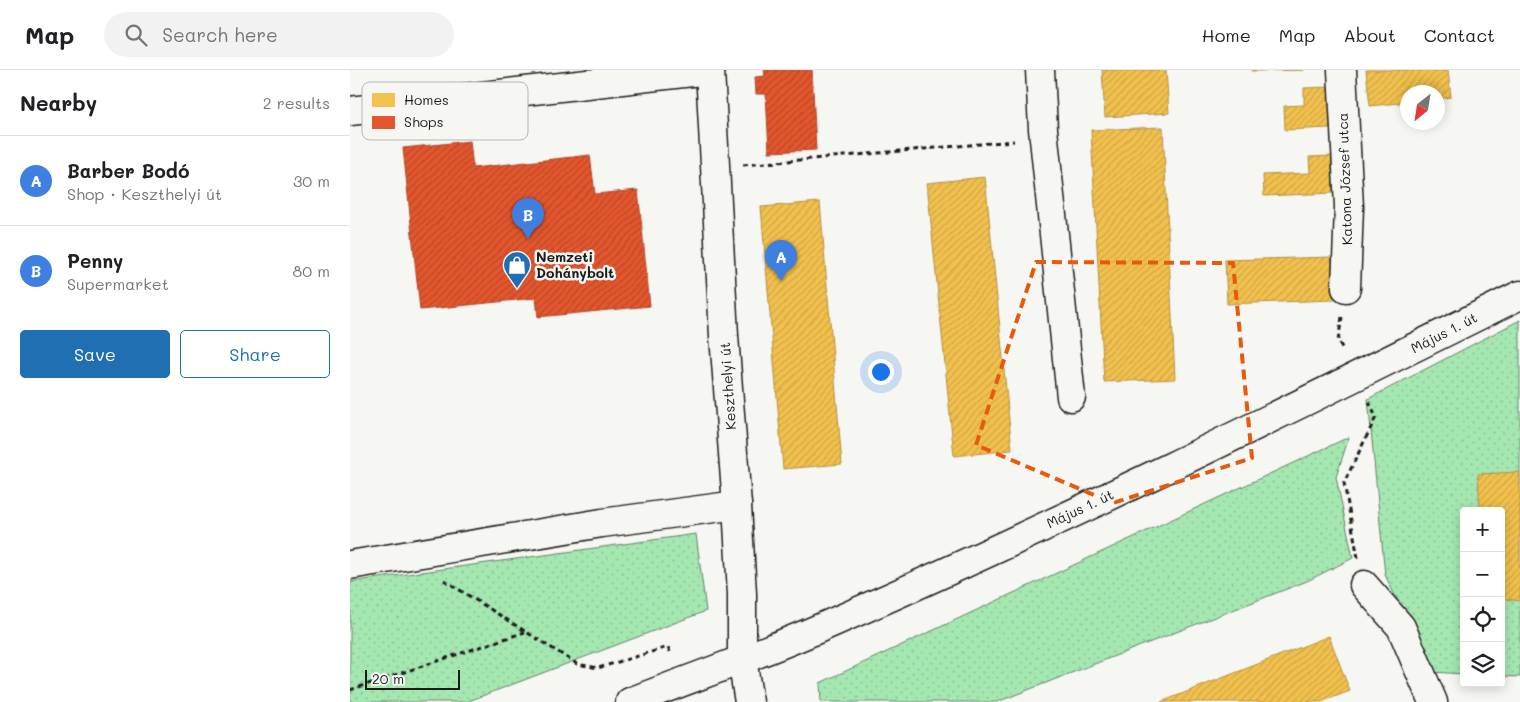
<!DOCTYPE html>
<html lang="en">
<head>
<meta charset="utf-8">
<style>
	body { margin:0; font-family:Mali,sans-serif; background:#f2f2f2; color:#202124 }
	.controls { position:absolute; right:15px; bottom:15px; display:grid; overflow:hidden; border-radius:5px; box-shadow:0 2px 12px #0003 }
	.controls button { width:45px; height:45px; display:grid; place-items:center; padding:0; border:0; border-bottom:1px solid #e0e0e0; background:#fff; color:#202124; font:25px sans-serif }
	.compass { position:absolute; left:1050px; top:15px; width:45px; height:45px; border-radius:50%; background:#fff; box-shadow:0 2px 12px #0003; rotate:210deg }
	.scale { position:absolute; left:15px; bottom:12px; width:95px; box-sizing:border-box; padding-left:5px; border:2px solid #1c1c1c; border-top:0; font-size:14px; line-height:18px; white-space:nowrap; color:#1c1c1c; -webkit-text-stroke:4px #f6f6f2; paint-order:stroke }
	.you { position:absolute; left:530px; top:301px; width:18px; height:18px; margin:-12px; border:4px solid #fff; border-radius:50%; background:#1a73e8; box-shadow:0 0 0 8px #1a73e833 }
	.badge { display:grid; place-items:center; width:32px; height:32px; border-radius:50%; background:#1f6fb2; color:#fff; font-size:16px; font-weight:700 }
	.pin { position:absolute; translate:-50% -41px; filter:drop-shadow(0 1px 2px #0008) }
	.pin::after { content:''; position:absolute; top:26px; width:18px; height:15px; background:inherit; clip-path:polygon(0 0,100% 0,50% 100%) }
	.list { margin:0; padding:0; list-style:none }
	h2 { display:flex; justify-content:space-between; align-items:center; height:65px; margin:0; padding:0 20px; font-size:21px }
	h2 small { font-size:16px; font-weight:400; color:#757577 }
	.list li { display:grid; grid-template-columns:32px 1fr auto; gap:15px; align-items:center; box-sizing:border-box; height:90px; padding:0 20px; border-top:1px solid #e0e0e0 }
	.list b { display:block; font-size:19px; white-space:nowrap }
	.list p { margin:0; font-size:16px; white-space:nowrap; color:#757577 }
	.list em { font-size:16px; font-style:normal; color:#757577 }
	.actions { display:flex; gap:10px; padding:15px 20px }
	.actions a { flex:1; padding:11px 0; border:1px solid #1f6fb2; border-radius:5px; text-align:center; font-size:18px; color:#1f6fb2 }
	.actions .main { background:#1f6fb2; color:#fff }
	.icon { flex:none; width:28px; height:28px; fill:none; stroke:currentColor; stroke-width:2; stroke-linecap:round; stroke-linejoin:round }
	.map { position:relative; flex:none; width:1170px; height:632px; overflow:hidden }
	header { display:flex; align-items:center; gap:30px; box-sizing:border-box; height:70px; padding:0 25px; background:#fff; border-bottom:1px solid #e0e0e0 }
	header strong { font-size:24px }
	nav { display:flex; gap:28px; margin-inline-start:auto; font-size:18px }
	.search { width:350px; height:45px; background:#f2f2f2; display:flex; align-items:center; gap:12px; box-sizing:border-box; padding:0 18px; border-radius:28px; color:#757577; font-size:19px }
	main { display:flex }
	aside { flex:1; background:#fff }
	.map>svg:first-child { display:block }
</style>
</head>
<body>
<header>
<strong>Map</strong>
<div class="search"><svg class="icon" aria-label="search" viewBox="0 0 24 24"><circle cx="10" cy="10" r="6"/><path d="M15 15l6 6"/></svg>Search here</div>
<nav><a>Home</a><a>Map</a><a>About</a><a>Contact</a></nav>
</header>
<main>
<aside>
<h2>Nearby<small>2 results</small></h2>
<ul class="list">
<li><span class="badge" style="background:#3f7fe0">A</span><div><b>Barber Bodó</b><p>Shop · Keszthelyi út</p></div><em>30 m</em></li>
<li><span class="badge" style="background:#3f7fe0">B</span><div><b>Penny</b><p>Supermarket</p></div><em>80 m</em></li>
</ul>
<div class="actions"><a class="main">Save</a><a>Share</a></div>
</aside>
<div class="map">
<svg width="1170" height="632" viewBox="0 0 1170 632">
	<defs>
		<pattern id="grass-dots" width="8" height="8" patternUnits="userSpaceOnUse" patternTransform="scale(1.25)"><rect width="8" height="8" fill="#a5e7b1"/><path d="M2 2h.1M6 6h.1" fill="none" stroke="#8dc698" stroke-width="1.8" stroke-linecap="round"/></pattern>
		<pattern id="homes-hatch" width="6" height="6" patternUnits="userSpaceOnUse" patternTransform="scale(1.25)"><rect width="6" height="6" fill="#f2c14e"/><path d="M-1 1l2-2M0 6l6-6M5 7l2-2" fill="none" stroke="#cfa544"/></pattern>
		<pattern id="shops-hatch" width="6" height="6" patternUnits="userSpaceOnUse" patternTransform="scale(1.25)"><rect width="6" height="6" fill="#e4572e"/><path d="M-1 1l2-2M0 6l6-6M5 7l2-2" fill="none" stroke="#b84726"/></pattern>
	</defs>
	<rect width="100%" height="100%" fill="#f6f6f2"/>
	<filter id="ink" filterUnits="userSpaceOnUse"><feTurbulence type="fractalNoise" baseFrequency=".02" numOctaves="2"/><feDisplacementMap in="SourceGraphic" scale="10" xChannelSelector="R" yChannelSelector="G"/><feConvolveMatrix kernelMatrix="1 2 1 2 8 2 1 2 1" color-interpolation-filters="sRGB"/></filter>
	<g filter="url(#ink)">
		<g fill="url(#grass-dots)" stroke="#608266">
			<path d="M1170 250V607L1151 606V441H1114V604L1082 602 1035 505 1018 329Z"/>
			<path d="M999 367 986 407 1003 488 957 511 647 632H471L470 613Z"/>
			<path d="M346 464 356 541 116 632H0V512Z"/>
		</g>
		<g fill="url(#homes-hatch)" stroke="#b2903f">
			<path d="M752 0H816L819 43 755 47Z"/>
			<path d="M902 0H954L902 1Z"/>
			<path d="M1016 0H1098L1101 27 1088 29V22H1058V32L1020 36Z"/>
			<path d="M979 17 981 58 935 60 934 36 954 35V18Z"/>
			<path d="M813 57 825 309 754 312 741 60Z"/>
			<path d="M982 86 983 123 914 126 913 105 960 103 959 87Z"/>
			<path d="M635 107 662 380 604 386 577 113Z"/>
			<path d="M470 132 492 394 433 399 411 137Z"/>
			<path d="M982 187 984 230 877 234 875 190Z"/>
			<path d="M1170 402V531L1151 528V441H1130L1128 404Z"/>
			<path d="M979 566 1000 621 971 632H811Z"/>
		</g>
		<g fill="url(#shops-hatch)" stroke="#a84529">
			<path d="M414 0H462L466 80 419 82 416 24H406L405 7 415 6Z"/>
			<path d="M120 71 123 98 240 85 245 124 288 120 300 236 188 247 186 228 70 240 53 78Z"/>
		</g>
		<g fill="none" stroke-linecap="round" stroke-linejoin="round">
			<g stroke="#1c1c1c" stroke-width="31">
				<g id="minor">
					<path d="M360 0 374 266 387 435 392 524V589L399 632"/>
					<path d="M690 0 693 59 721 327"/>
					<path d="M992 0 999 137 996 218"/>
					<path d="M0 41 360 0"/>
					<path d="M0 495 252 453 387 435"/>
					<path d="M1014 515 1051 557 1083 632"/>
				</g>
			</g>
			<g stroke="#1c1c1c" stroke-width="31">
				<path id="secondary" d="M280 632C341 608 403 587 463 561 703 457 937 341 1170 225"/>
			</g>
			<g stroke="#1c1c1c" stroke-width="3" stroke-dasharray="5 4" stroke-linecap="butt">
				<path d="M393 95 664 71"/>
				<path d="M992 247 988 271 993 279"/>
				<path d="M1008 488 994 413 1026 347 1019 332"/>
				<path d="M94 510 227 594 248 598 318 577 321 584"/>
				<path d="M0 620 175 562"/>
			</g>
			<use href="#minor" stroke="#f6f6f2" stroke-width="28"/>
			<use href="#secondary" stroke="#f6f6f2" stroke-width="28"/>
		</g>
	</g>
	<path fill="none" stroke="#e8590c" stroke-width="4" stroke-dasharray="10 6" stroke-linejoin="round" d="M686 192 883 193 902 388 763 433 626 375Z"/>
	<defs>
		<g id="shop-pin" transform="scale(1.4375)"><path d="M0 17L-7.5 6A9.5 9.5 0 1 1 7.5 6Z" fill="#1f6fb2" stroke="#f6f6f2"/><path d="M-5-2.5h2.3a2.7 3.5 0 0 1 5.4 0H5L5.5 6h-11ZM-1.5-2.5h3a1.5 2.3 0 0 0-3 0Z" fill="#fff"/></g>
	</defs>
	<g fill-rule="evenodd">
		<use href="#shop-pin" x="167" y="195"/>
	</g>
	<g text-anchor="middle" stroke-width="5" stroke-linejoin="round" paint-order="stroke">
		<g font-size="14" fill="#1c1c1c" stroke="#f6f6f2">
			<text transform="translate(995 109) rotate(-92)" y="5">Katona József utca</text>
			<text transform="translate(1094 263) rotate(-27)" y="5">Május 1. út</text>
			<text transform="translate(378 316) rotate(-94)" y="5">Keszthelyi út</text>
			<text transform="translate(730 439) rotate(-25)" y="5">Május 1. út</text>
		</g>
		<g font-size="14" font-weight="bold" fill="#1c1c1c" stroke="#f6f6f2" text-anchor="start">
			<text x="186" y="192">Nemzeti<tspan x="186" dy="16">Dohánybolt</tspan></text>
		</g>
	</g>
	<rect x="12" y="12" width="166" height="58" rx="8" fill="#f6f6f2" stroke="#b5b5b2" stroke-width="1"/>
	<rect x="22" y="23" width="23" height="14" fill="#f2c14e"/>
	<rect x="22" y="46" width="23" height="13" fill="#e4572e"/>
	<g font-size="14" fill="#1c1c1c">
		<text x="54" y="35">Homes</text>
		<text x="54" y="57">Shops</text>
	</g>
</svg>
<div class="controls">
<button>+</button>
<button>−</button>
<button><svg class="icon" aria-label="locate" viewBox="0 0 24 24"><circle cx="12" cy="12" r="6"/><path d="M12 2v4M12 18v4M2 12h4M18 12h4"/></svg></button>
<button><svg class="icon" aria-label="layers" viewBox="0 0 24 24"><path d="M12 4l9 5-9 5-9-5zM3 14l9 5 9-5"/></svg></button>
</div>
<svg class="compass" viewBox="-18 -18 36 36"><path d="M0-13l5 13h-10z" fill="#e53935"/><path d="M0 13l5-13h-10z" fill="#757577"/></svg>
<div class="scale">20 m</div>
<div class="you"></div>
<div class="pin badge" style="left:431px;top:211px;background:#3f7fe0">A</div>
<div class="pin badge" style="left:178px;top:169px;background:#3f7fe0">B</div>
</div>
</main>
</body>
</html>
